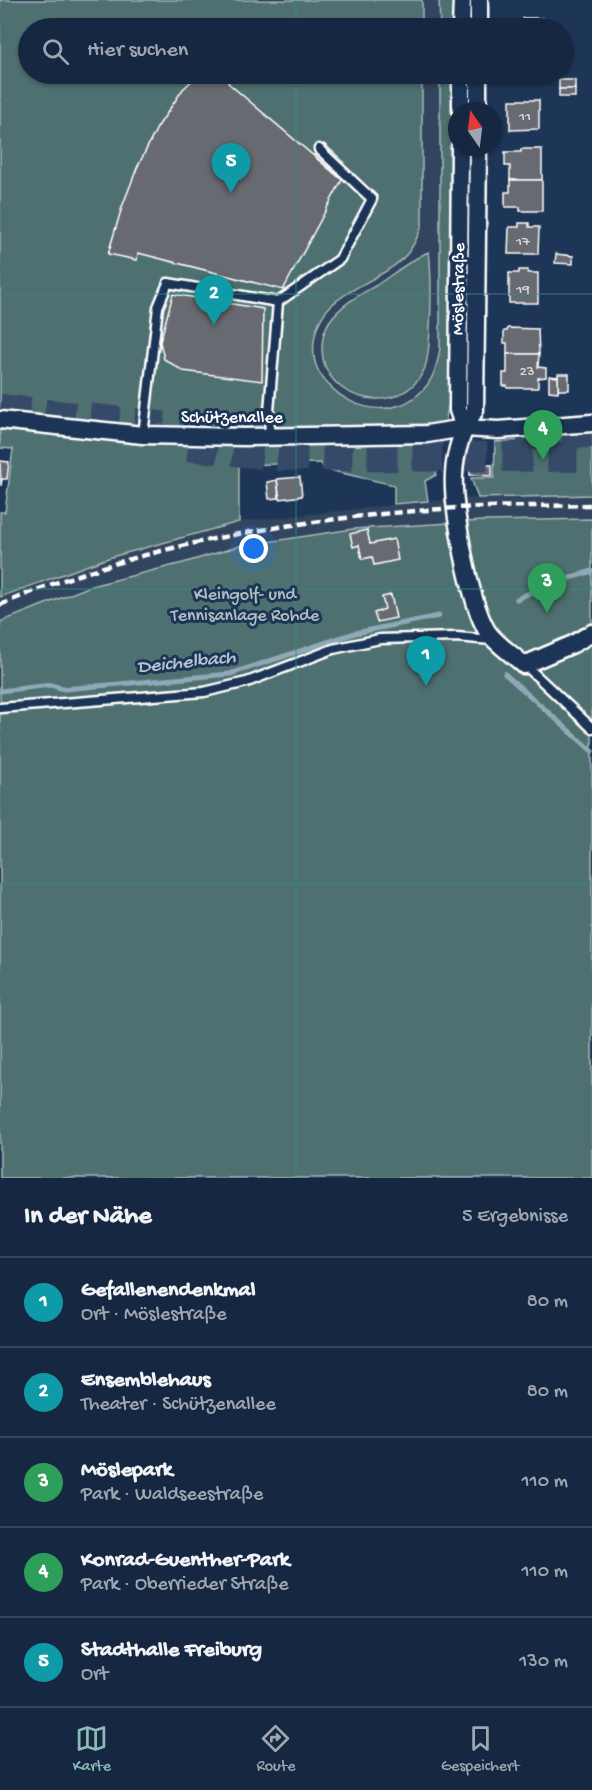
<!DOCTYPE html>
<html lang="de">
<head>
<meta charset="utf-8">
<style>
	body { margin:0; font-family:"Gochi Hand",sans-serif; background:#1f3048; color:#f1f3f6 }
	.compass { position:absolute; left:448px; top:102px; width:54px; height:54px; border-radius:50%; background:#162841; box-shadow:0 2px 4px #0004; rotate:346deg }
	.you { position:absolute; left:254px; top:549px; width:21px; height:21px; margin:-15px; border:4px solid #fff; border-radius:50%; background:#1a73e8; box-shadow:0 0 0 9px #1a73e833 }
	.badge { display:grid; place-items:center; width:39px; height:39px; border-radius:50%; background:#8bbbb9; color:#fff; font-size:20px; font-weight:700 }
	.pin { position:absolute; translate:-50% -50px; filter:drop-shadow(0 2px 3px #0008) }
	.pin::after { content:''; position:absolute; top:32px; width:21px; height:18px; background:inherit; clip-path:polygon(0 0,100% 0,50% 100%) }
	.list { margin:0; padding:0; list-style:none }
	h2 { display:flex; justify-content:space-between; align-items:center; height:78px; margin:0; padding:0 24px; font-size:26px }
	h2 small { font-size:20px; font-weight:400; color:#9ea6b1 }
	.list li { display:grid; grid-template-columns:39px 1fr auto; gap:18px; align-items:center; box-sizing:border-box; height:90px; padding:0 24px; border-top:2px solid #35445a }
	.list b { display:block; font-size:22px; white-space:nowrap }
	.list p { margin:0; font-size:20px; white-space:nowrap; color:#9ea6b1 }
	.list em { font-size:20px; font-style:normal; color:#9ea6b1 }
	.icon { flex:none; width:33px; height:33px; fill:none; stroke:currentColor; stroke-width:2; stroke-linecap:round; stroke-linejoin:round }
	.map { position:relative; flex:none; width:592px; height:1178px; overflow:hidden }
	.search { position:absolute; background:#162841; box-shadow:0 2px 4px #0004; left:18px; right:18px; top:18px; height:66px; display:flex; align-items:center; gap:15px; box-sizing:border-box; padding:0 21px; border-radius:33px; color:#9ea6b1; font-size:22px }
	.sheet { height:528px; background:#162841 }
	nav { display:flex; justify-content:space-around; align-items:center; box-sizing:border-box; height:84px; border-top:2px solid #35445a; background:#162841; font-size:16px; color:#9ea6b1 }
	nav a { display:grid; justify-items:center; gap:3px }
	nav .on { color:#8bbbb9 }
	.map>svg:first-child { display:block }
</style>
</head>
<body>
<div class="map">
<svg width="592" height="1178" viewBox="0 0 592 1178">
	<rect width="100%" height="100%" fill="#1d3557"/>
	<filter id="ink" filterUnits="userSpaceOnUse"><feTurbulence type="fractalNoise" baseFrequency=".0167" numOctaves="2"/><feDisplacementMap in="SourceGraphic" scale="12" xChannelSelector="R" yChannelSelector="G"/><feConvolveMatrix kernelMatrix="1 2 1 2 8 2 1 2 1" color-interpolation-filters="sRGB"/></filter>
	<g filter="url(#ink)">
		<g fill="#33455f" fill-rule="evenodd">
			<path d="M422 0H439L440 28H422Z"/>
			<path d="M422 74H440V349L433 376 428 383 412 399 396 406 361 408 349 402 333 390 317 369 313 351 315 333 322 317 337 299 353 289 417 239 422 226ZM429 252V348L425 368 418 380 413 385 343 389 332 378 323 360V336L329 322 346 304 361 294 412 262 420 254Z"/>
			<path d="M592 495V519L483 521 353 529 240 546 183 563 91 586 0 622V597L108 558 239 522 428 501 478 498Z"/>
		</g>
		<g fill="#507070" stroke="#a8b8b8" stroke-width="1.5">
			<path d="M0 0H422V28H28V74H422V226C418 236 414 246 407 254 378 287 319 289 314 342 312 358 317 373 328 384 356 415 402 418 428 384 435 374 438 361 440 349V74H456L457 211 452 401 448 407 436 475 425 481 428 501 394 504V485L324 469 321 463 239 465V522L108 558 0 597V512H5L13 449 0 448Z"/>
			<path d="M439 0H456V28H440Z"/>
			<path d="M429 252C432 274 432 352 424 370 401 419 322 402 322 349 322 340 324 330 329 322 339 306 359 295 375 286 388 278 417 255 429 252Z"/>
			<path d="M592 435V495L478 498 471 478H494L495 442Z"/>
			<path d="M592 519V1178H0V622L91 586 183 563 240 546 353 529 483 521Z"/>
		</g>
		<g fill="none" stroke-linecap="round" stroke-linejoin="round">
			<g stroke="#8fa9b8" stroke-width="5">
				<path d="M517 599 542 587 592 571"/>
				<path d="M505 674 592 751"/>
				<path d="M0 691 51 685 64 689 230 674 355 633 439 616"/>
			</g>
		</g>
		<g fill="#676b71" stroke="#fff" stroke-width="1.5">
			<path d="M523 18H543V28H506V22H523Z"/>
			<path d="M199 74H229L233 77 228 83 342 180 283 290 138 253 137 260 108 254 122 207 137 168 157 128 183 89Z"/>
			<path d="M506 74H543V80H517V76H506Z"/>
			<rect x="559" y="80" width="16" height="9"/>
			<rect x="559" y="89" width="16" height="8"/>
			<path d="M510 100H539V129L510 130Z"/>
			<path d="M324 144 344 162 334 173 314 155Z"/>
			<path d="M521 149H542V180H510V166H505V152H521Z"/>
			<path d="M510 180H542V211H520V207H505V192H510Z"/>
			<path d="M519 223H529V227H539L538 254H508L509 227H519Z"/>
			<path d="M556 254 573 256V264L555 263Z"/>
			<path d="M519 270H528V273H538V303H509V273H519Z"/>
			<path d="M173 294 263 309 262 381 183 371 164 359 160 342Z"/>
			<path d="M508 328 538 329 539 354H507V343H504V331H507Z"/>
			<path d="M507 354H539L538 367 546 368V377L538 378V388H507V386H503V373H507Z"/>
			<rect x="558" y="374" width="11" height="16"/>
			<path d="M549 376 558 377V392L549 391Z"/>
			<path d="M0 461 9 462 7 479H2L1 486Z"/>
			<path d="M470 465H492V476L470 475Z"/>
			<path d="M300 477 302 496 280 499 277 479Z"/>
			<path d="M277 480 279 498 269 499 267 482Z"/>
			<path d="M367 530 370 544 394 539 398 560 374 565 372 557 362 559 359 545 353 547 350 534Z"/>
			<path d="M391 595 396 618 377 622 374 613 385 609 382 597Z"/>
		</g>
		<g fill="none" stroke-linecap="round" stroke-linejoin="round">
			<g stroke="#344968" stroke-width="30" stroke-dasharray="30 15" stroke-linecap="butt">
				<path d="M0 409 217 432"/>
				<path d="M517 435 592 433"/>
				<path d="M188 446 281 456 592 457"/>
			</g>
			<g stroke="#fff" stroke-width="13">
				<g id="lane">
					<path d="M143 435 158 307 168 283 278 302"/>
					<path d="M270 436 269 411 278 302 340 259 372 199 319 149"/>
					<path d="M525 665 592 728"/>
					<path d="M0 708 204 692 247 682 333 649 380 639 456 637 492 640"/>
				</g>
			</g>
			<g stroke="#fff" stroke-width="21">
				<g id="street">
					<path d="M461 28 462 0"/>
					<path d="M479 28V0"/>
					<path d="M461 111V74"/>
					<path d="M478 111V74"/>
					<path d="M460 147 458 410 464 428"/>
					<path d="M478 147 475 410C463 429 455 451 454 474 452 507 470 603 487 631 496 644 512 654 524 665L573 644 592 633"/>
					<path d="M0 420 143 435 244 437 427 434 464 428 498 430 592 423"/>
				</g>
			</g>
			<use href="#lane" stroke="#1d3557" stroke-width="8"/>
			<use href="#street" stroke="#1d3557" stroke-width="16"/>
			<path stroke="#fff" stroke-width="4.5" stroke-dasharray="9 4.5" stroke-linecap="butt" d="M0 605C143 543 301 518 456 508 501 506 547 506 592 505"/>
		</g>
	</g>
	<path fill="none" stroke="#338b84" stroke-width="1.5" stroke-opacity="0.55" d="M296 0V28M296 74V1178M0 294H592M0 589H592M0 884H592"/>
	<g text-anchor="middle" stroke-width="6" stroke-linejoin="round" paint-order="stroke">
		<g font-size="15" fill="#d9dadc">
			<text x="525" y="120">11</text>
			<text x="523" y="245">17</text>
			<text x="523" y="293">19</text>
			<text x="527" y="375">23</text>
		</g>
		<g font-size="18" fill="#fff" stroke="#1d3557">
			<text transform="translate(457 289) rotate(-89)" y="6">Möslestraße</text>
			<text x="232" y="422">Schützenallee</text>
		</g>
		<g font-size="18" fill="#b0bfbf" stroke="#1d3557">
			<text x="245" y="599">Kleingolf- und<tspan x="245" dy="21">Tennisanlage Rohde</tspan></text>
		</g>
		<g font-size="20" font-style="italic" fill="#b4c6cf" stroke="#1d3557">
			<text transform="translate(186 660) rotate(-6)" y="7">Deichelbach</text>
		</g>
	</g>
</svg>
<svg class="compass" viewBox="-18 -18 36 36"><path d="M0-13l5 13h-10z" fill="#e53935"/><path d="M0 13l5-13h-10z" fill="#9ea6b1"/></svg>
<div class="you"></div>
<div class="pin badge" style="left:426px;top:686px;background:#0f9aa8">1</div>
<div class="pin badge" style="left:214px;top:325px;background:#0f9aa8">2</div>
<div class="pin badge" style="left:547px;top:613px;background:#2e9e5b">3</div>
<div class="pin badge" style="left:543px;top:460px;background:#2e9e5b">4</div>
<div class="pin badge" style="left:231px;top:193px;background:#0f9aa8">5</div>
<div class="search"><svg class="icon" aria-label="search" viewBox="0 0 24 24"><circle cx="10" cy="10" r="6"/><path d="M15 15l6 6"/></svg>Hier suchen</div>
</div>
<section class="sheet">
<h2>In der Nähe<small>5 Ergebnisse</small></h2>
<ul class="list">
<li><span class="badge" style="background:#0f9aa8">1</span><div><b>Gefallenendenkmal</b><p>Ort · Möslestraße</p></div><em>80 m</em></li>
<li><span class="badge" style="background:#0f9aa8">2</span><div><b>Ensemblehaus</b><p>Theater · Schützenallee</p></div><em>80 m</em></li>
<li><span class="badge" style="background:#2e9e5b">3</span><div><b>Möslepark</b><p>Park · Waldseestraße</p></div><em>110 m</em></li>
<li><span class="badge" style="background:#2e9e5b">4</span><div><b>Konrad-Guenther-Park</b><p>Park · Oberrieder Straße</p></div><em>110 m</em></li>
<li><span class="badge" style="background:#0f9aa8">5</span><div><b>Stadthalle Freiburg</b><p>Ort</p></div><em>130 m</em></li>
</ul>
</section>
<nav>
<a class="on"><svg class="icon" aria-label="map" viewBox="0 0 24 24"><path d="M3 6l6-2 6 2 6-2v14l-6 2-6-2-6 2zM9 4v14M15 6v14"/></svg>Karte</a>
<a><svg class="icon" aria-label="directions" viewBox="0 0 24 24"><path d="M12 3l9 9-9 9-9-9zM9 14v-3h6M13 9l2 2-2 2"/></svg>Route</a>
<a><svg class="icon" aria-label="saved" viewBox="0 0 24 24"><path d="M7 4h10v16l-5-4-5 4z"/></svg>Gespeichert</a>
</nav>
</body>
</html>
